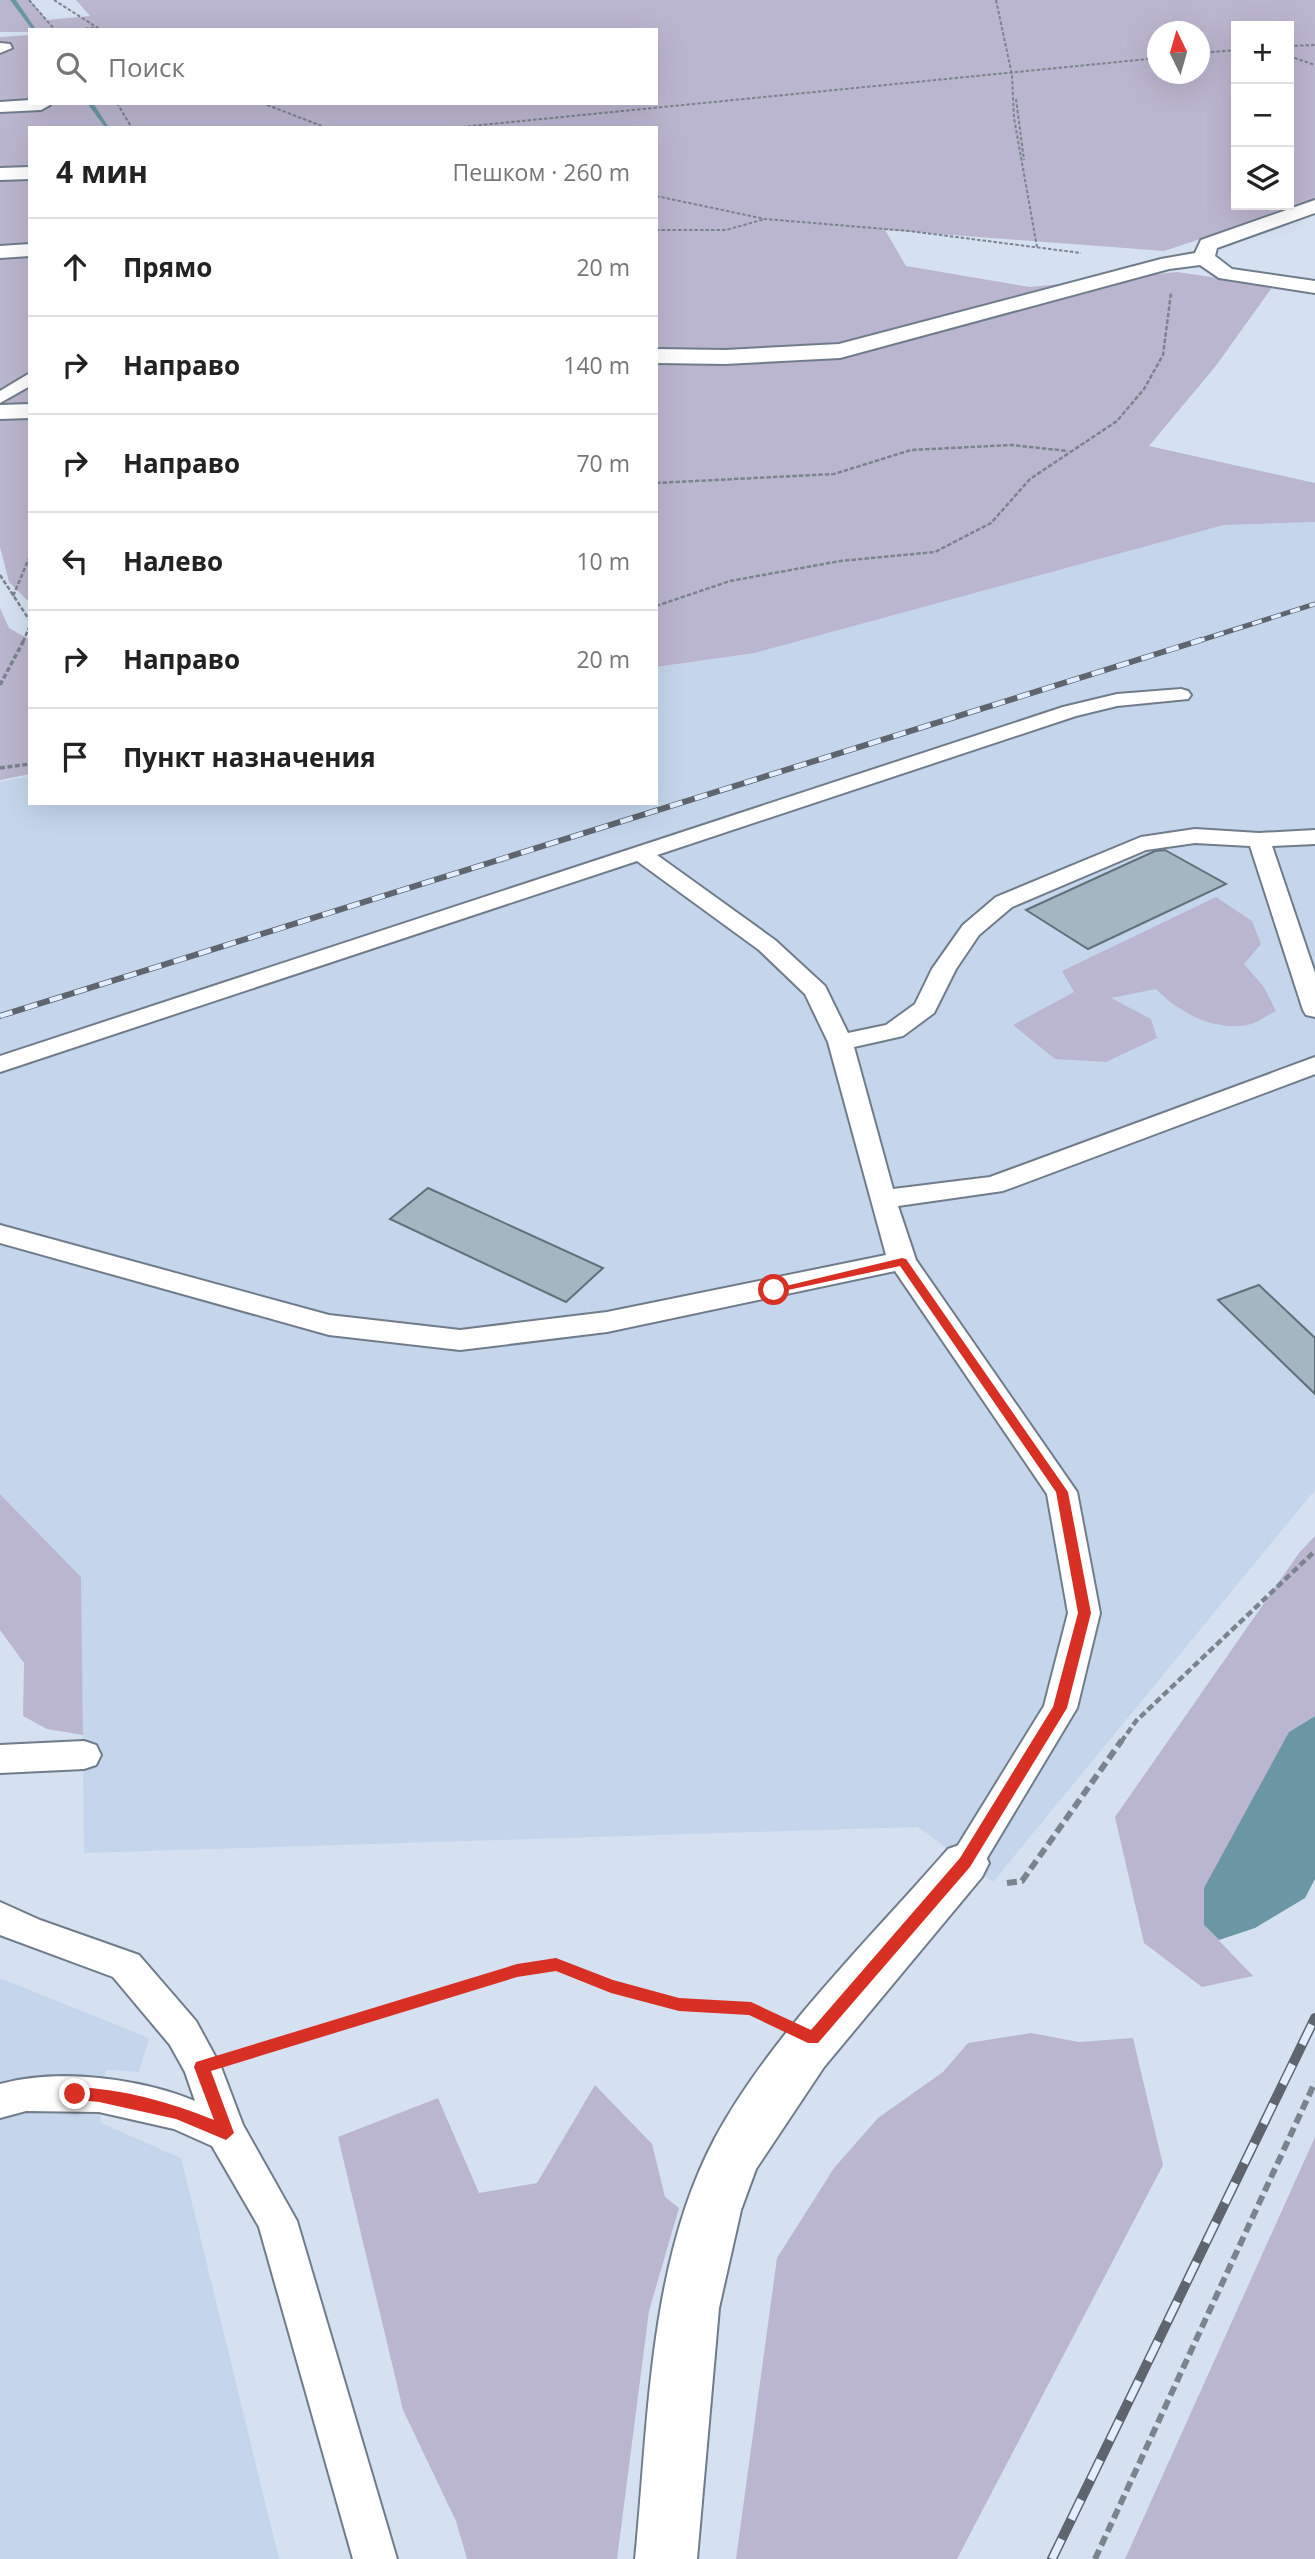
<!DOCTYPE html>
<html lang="ru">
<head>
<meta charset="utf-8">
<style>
	body { margin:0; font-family:"Open Sans",sans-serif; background:#f6f6f6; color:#222 }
	.controls { position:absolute; right:21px; top:21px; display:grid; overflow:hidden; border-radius:0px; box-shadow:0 7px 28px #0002 }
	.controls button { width:63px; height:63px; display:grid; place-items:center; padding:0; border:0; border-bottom:2px solid #e0e0e0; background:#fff; color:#222; font:35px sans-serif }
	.compass { position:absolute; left:1147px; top:21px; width:63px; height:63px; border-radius:50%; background:#fff; box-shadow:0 7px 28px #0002; rotate:355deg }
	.stop { position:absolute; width:21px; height:21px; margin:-16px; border:5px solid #d93025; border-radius:50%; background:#fff }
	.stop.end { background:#d93025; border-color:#fff; box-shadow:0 2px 7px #0008 }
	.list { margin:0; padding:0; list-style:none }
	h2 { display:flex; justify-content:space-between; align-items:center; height:91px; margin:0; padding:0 28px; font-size:30px }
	h2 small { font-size:23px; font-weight:400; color:#767676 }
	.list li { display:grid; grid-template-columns:46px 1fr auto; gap:21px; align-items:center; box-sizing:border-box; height:98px; padding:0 28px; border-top:2px solid #e0e0e0 }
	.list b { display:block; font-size:26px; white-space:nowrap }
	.list em { font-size:23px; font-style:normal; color:#767676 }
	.icon { flex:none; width:38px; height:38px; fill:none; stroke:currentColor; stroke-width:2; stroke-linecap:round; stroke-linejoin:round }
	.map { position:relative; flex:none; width:1315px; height:2559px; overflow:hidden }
	.search { position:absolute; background:#fff; box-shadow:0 7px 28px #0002; left:28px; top:28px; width:630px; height:77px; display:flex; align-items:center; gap:18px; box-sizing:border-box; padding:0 24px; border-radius:0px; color:#767676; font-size:26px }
	.panel { position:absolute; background:#fff; box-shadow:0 7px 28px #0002; left:28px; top:126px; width:630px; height:679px; border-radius:0px }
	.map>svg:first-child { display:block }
</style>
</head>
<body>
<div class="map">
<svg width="1315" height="2559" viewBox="0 0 1315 2559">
	<rect width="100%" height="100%" fill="#d5e1f1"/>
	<g fill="#c5d6ec">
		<path d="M1315 522V1490L993 1882 918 1827 84 1853 81 1577 0 1494V782L30 776V803H656V667L755 653 1224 525Z"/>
		<path d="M0 1978 149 2038 139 2072 106 2070 99 2095 101 2123 181 2158 279 2559H0Z"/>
	</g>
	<g fill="#bbb6cf" fill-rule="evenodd">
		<path d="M0 0H30L47 20 90 16 76 0H1315V198L1304 205 1164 251 885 230 906 266 1030 287 1177 272 1273 286 1215 367 1149 446 1315 483V522L1224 525 755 653 656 667V128H30V603L9 582 0 547V37L30 35V103H656V30L0 32ZM1236 26H1289V205H1236ZM1158 32H1200V74H1158Z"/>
		<path d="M0 608 9 628 30 640V774L0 780Z"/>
		<path d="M1216 897 1252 921 1261 944 1244 964 1264 987 1276 1011C1268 1015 1259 1021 1251 1024 1217 1033 1179 1013 1156 989L1111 998 1151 1019 1157 1038 1106 1062 1055 1059 1013 1025 1074 992 1062 971Z"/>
		<path d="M0 1494 81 1577 83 1735 47 1729 23 1716 24 1663 0 1630Z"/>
		<path d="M1315 1536V1716L1289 1732 1204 1925 1253 1976 1202 1987 1144 1943 1115 1817 1299 1553Z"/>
		<path d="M1031 2033 1079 2042 1133 2038 1163 2165 957 2559H736L777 2258 834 2168 878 2118 943 2072 968 2043Z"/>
		<path d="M595 2085 652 2144 665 2197 679 2208 649 2311 617 2559H467L456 2521 403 2410 338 2137 438 2098 479 2193 537 2183Z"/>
		<path d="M1315 2137V2559H1125Z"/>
	</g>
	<path fill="#6b97a4" d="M1315 1716V1879L1305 1898 1255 1928 1219 1940 1204 1925V1888L1289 1732Z"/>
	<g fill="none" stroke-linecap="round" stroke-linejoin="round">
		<g fill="#6b97a4" fill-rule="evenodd">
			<path d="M10 0H16L35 28H31Z"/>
			<path d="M87 103H93L108 126H104Z"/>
		</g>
	</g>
	<g fill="#a4b6c2" stroke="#60717b" stroke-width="2">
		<path d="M1165 850 1226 884 1088 949 1026 910 1155 851Z"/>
		<path d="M428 1188 603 1268 566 1302 390 1219Z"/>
		<path d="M1259 1285 1315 1338V1394L1218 1300Z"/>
	</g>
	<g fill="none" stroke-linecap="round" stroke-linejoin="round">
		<g stroke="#717c8a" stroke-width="4">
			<g id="service">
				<path d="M30 373V386L0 403V391Z"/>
				<path d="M1181 689 1188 691 1191 695 1188 699 1117 706 1076 716 657 855 775 940 825 986 848 1033 886 1025 915 1004 932 969 963 925 996 897 1141 837 1195 829 1259 833 1315 830V844L1272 846 1315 973V1017L1306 1015 1303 1010 1250 846 1195 843 1146 850 1012 907 979 935 956 969 934 1013 903 1036 854 1047 893 1189 990 1177 1315 1057V1074L1003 1191 898 1206 916 1260 1077 1492 1100 1613 1077 1708 978 1873 965 1878 952 1873 947 1863 1044 1706 1068 1613 1047 1494 895 1271 607 1332 460 1350 329 1335 0 1243V1225L329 1315 460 1330 607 1312 886 1255 828 1042 805 994 759 950 637 861 0 1072V1056L1063 707 1117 694Z"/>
				<path d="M84 1741 96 1745 101 1755 96 1765 84 1769 0 1773V1745Z"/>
				<path d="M0 1902 40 1920 139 1955 196 2021 221 2067 243 2125 297 2221 397 2559H353L259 2227 212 2146 174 2129 99 2112 26 2111 0 2118V2084C58 2068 140 2078 195 2101L185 2072 170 2045 113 1977 0 1935Z"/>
			</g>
		</g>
		<g stroke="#717c8a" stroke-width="4">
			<g id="minor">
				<path d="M0 43 10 44 12 48 0 53Z"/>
				<path d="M30 100V103L50 105 41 110 0 112V102Z"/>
				<path d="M30 167V179L0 180V168Z"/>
				<path d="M1315 200V213L1217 248 1215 256 1232 269 1315 281V293L1219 278 1200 265 1169 269 840 358 725 364 656 363V349L725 350 839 344 1161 259 1195 253 1201 240Z"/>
				<path d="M30 244V256L0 258V246Z"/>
				<path d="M30 404V418L0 419V405Z"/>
				<path d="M965 1843 982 1849 989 1863 982 1877 824 2067 756 2169 741 2210 719 2308 697 2559H635C649 2420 648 2264 715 2138 771 2034 871 1938 948 1849Z"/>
			</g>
		</g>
		<g stroke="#7b838e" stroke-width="2" stroke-dasharray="3.5 2" stroke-linecap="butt">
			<path d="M29 0 55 30"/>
			<path d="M54 0 101 30"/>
			<path d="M996 0 1012 75 1014 118 1037 247"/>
			<path d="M74 30 98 27"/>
			<path d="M1289 46 1315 45"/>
			<path d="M1200 53 1236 50"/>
			<path d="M1289 56 1315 65"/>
			<path d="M1016 99 1024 160"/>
			<path d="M117 103 132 128"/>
			<path d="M262 103 327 128"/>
			<path d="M451 128 1158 58"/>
			<path d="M656 196 765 219 909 231 1081 253"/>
			<path d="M656 230H726L765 219"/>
		</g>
		<g stroke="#7b838e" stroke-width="2.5" stroke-dasharray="4.5 2" stroke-linecap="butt">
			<path d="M656 483 834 474 911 450 1011 445 1068 451"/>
			<path d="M0 575 30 621"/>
			<path d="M13 596 30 556"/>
			<path d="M656 606 730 581 840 561 935 552 991 523 1030 479 1117 421 1144 389 1163 355 1171 293"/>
			<path d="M23 642 30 625"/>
		</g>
		<g stroke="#7b838e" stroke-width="3.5" stroke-dasharray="5 2.5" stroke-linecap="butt">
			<path d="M0 685 24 640"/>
			<path d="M0 768 30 764"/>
		</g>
		<path stroke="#7b838e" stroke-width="4.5" stroke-dasharray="7 3.5" stroke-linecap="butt" d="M1121 1742 1136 1721 1315 1551"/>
		<g stroke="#7b838e" stroke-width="6" stroke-dasharray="10 5" stroke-linecap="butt">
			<path d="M1007 1883 1022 1881 1122 1740"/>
			<path d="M242 2054 517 1970 556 1964 611 1987 679 2004 751 2008 768 2017"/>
			<path d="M1095 2559 1315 2082"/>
		</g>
		<use href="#service" fill="#fff" fill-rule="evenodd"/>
		<use href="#minor" fill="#fff" fill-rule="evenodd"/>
		<g stroke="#5e656e" stroke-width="5">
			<path id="rail-far2" d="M1195 642 1315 604"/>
		</g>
		<g stroke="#5e656e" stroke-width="6">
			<path id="rail-far1" d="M0 1016 1201 640"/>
		</g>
		<g stroke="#5e656e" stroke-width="10">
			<path id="rail" d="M1052 2559 1315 2018"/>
		</g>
		<use href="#rail-far2" stroke="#e2eeff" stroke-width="3.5" stroke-dasharray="10" stroke-linecap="butt"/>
		<use href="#rail-far1" stroke="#e2eeff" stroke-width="4.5" stroke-dasharray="13" stroke-linecap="butt"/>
		<use href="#rail" stroke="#e2eeff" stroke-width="7" stroke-dasharray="22" stroke-linecap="butt"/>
	</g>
	<path fill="#d93025" d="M902 1258 906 1259 1068 1492 1091 1613 1067 1708 970 1867 818 2043H808L749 2015 679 2011 611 1993 556 1971 517 1977 211 2071 234 2133 226 2140 176 2119 99 2102 70 2099 67 2094 75 2087C123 2089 170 2102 214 2120L194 2067 196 2062 517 1964 556 1958 613 1980 679 1998 751 2002 811 2030 960 1858 1053 1707 1078 1613 1056 1492 900 1266 774 1293 769 1290Z"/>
</svg>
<div class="controls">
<button>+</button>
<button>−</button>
<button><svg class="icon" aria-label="layers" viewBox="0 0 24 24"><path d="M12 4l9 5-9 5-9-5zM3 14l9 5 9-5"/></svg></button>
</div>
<svg class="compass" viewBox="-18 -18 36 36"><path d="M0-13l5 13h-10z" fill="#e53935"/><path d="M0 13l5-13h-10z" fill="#767676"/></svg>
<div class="stop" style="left:774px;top:1290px"></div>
<div class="stop end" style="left:75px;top:2094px"></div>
<div class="search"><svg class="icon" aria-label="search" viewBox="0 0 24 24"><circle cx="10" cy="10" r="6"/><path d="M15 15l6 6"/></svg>Поиск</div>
<section class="panel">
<h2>4 мин<small>Пешком · 260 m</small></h2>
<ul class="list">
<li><svg class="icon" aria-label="ahead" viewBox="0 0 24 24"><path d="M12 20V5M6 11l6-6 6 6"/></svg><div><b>Прямо</b></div><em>20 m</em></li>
<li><svg class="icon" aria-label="right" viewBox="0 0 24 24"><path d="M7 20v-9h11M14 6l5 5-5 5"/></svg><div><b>Направо</b></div><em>140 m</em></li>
<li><svg class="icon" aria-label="right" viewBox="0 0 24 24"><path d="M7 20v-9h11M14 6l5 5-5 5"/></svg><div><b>Направо</b></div><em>70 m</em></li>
<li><svg class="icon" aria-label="left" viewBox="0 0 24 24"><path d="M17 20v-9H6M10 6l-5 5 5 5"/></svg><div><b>Налево</b></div><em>10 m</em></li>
<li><svg class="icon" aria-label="right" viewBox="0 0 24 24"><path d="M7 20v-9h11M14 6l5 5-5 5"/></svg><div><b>Направо</b></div><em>20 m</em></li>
<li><svg class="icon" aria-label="arrive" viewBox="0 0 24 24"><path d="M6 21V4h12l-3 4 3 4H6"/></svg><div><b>Пункт назначения</b></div></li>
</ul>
</section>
</div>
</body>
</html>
